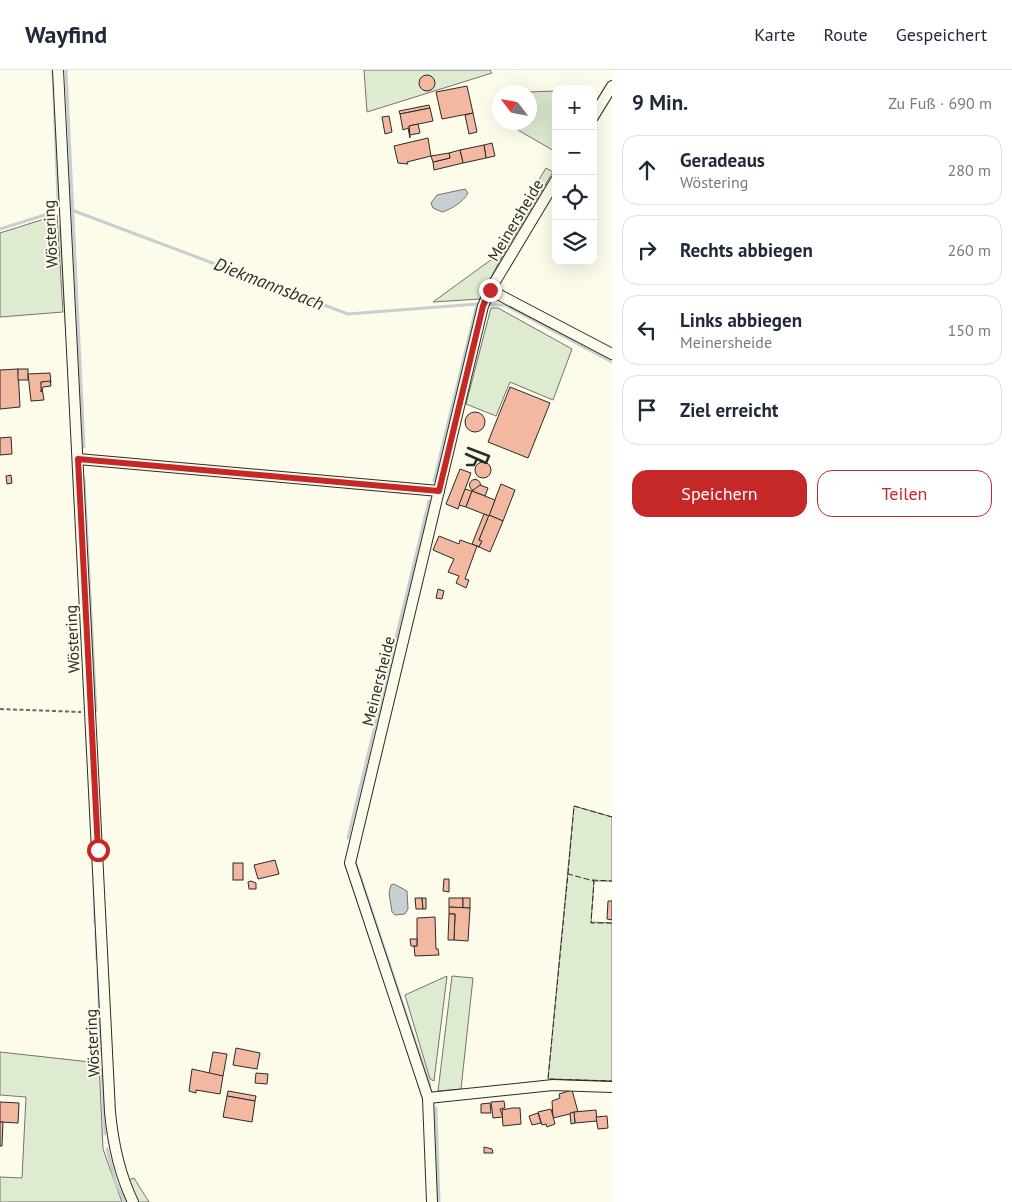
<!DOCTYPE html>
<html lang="de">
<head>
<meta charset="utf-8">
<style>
	body { margin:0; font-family:"PT Sans",sans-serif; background:#f2f2f3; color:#1f2937 }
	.controls { position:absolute; right:15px; top:15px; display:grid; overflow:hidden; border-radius:10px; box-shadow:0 5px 20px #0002 }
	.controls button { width:45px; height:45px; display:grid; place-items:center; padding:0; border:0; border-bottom:1px solid #e0e1e3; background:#fff; color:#1f2937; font:25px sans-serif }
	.compass { position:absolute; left:492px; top:15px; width:45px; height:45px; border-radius:50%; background:#fff; box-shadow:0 5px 20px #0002; rotate:302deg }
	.stop { position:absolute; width:15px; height:15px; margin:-11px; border:4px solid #c62828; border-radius:50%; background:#fff }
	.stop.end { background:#c62828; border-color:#fff; box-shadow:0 1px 5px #0008 }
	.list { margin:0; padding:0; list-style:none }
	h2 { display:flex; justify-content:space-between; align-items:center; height:65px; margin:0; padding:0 20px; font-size:21px }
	h2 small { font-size:16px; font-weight:400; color:#747a83 }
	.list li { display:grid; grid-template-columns:32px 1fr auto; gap:15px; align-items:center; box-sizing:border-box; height:70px; margin:0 10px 10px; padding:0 10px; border:1px solid #e0e1e3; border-radius:15px }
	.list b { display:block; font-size:19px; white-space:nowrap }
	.list p { margin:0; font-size:16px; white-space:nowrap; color:#747a83 }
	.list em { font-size:16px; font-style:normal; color:#747a83 }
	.actions { display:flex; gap:10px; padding:15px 20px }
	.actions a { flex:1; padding:11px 0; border:1px solid #c62828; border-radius:15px; text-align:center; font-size:18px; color:#c62828 }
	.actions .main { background:#c62828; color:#fff }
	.icon { flex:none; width:28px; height:28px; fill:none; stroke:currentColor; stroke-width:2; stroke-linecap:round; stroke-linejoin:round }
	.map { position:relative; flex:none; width:612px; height:1132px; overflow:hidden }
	header { display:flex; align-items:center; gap:30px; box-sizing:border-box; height:70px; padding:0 25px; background:#fff; border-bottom:1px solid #e0e1e3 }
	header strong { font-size:24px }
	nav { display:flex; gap:28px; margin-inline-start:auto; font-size:18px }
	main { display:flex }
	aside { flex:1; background:#fff }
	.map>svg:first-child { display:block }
</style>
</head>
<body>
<header>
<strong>Wayfind</strong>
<nav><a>Karte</a><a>Route</a><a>Gespeichert</a></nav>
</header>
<main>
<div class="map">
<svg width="612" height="1132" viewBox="0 0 612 1132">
	<rect width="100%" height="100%" fill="#fdfbea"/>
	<g fill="#deebd1" stroke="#74746e">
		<path d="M364 0H490L492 3 367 42Z"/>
		<path d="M556 21V82L518 60 514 53 530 52V22H528Z"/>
		<path d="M546 98 553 102 499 192 480 229 433 232 492 189Z"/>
		<path d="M57 145 63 242 0 247V163Z"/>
		<path d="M491 238H498L572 279 553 330 510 312 496 346 466 334Z"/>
		<path d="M574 736 612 747V811H594L591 852 612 853V1011L548 1009Z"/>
		<path d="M447 906 434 1011 430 1009 405 925Z"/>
		<path d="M452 906 473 908 461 1019 438 1021Z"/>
		<path d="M0 982 99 993 103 1079 122 1132H0V1107L22 1108 26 1027 0 1025Z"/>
		<path d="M134 1108 149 1132H137L126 1111Z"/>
	</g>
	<g fill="#c7d0d0" stroke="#74746e">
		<path d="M465 119 468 123C463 132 452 139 442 142L433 138 431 133 437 125Z"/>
		<path d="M394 814 407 821 408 839 405 844 395 845 392 842 389 823 391 815Z"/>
	</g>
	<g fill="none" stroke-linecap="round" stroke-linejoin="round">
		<g stroke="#c7d0d0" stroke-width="3">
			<path d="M53 0 58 129"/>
			<path d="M66 0 84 377"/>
			<path d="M69 139 348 244 477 234 434 411"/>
			<path d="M60 156 66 254"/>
			<path d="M0 159 54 142"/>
			<path d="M489 235H505L612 292"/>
			<path d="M84 409 96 641"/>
			<path d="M348 768 429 431"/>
			<path d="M355 791 430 1016"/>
			<path d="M94 812 95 854"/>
			<path d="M96 863 97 890"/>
			<path d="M98 900 101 984"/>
			<path d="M102 998 105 1064"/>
			<path d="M436 1038 439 1132"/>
			<path d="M107 1079 116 1113 125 1132"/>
		</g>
	</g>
	<g fill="#f2b8a0" stroke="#2b2b2b">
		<circle cx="427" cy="13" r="8"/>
		<path d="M467 16 473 43 442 49 436 22Z"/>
		<path d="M429 35 430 38 400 44 399 41Z"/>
		<path d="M430 38 433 51 409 56 410 68 408 58 403 60 400 44Z"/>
		<path d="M473 43 477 62 469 64 465 45Z"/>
		<path d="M389 46 392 62 385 64 382 47Z"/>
		<path d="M418 54 420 63 410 65 409 56Z"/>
		<path d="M428 68 431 86 407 92 408 94 398 93 394 76Z"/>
		<path d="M492 73 495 86 486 88 484 75Z"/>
		<path d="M484 75 486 88 463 93 460 80Z"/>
		<path d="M460 80 463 93 434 100 433 92 450 88 449 83Z"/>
		<path d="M449 83 450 88 433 92 431 86Z"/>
		<path d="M18 299 20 337 0 339V300Z"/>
		<rect x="18" y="299" width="10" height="11"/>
		<path d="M50 303 51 313 41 312 44 330 31 331 28 304Z"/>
		<path d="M50 311 51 316 43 317 41 322V312Z"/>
		<path d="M510 317 550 333 528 388 488 372Z"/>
		<circle cx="475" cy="352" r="10"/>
		<path d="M11 367 12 384 0 385V368Z"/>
		<circle cx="483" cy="400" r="8"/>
		<path d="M460 399 471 403 458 439 446 434Z"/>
		<path d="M11 405 12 413 7 414 6 406Z"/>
		<circle cx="475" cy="415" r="5.5"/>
		<path d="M501 414 515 420 503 451 489 445Z"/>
		<path d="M480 415 488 418 485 426 472 421Z"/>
		<path d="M465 419 472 421 466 437 459 435Z"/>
		<path d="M472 421 495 430 489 446 466 437Z"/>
		<path d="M484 444 489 446 479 470 482 471 479 477 472 474Z"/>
		<path d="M489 445 503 451 490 482 477 476 479 477 482 471 479 470Z"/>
		<path d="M439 466 459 474 460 470 477 476 465 509 469 510 466 518 456 513 459 506 448 502 454 489 433 480Z"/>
		<path d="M438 519 444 521 442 529 436 528Z"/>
		<path d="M275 790 279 804 258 809 254 795Z"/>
		<rect x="233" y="793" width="10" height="17"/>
		<path d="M444 809H449V822L443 821Z"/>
		<path d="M251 811 256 813V819H249L248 812Z"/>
		<path d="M415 828H422L423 839H416Z"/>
		<path d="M422 828H426V839H423Z"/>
		<path d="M449 828H463V838L449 837Z"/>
		<rect x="463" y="828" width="7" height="10"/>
		<path d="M608 831H612V850L607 849Z"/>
		<path d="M449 837 470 838 468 871 454 870 455 844H449Z"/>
		<path d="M449 844H455L454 870H448Z"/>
		<path d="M435 847 436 879H438L439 885 415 886 414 876H417V848Z"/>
		<path d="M410 869H417V876H411Z"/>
		<path d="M236 978 260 983 257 999 233 995Z"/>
		<path d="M213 982 227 984 223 1006 209 1004Z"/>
		<path d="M192 999 223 1006 220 1024 196 1020V1023L189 1021Z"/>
		<path d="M256 1003 268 1004 267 1014 255 1013Z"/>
		<path d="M572 1020 578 1042 553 1048 552 1031 560 1028 559 1024Z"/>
		<path d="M228 1021 256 1026 255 1031 227 1026Z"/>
		<path d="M227 1026 255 1031 252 1052 223 1047Z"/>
		<path d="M504 1031 505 1038 500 1039 503 1047 493 1048 491 1032Z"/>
		<path d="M0 1032 19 1033 18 1053 0 1052Z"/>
		<path d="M490 1033 491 1043H481V1034Z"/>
		<path d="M512 1038H520L521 1054 503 1056 502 1040Z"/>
		<path d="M551 1039 555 1054 547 1057 546 1054 542 1055 538 1042Z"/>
		<path d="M596 1040 597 1051 575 1053 574 1042Z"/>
		<path d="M574 1042 575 1053 571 1054 570 1043Z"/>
		<path d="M538 1043 541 1053 532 1055 529 1046Z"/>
		<path d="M607 1046 608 1058 598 1059 596 1047Z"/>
		<path d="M0 1052H3L2 1076H0Z"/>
		<path d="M484 1077 492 1079 493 1083H484Z"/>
	</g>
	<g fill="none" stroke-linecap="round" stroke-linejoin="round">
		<g stroke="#2b2b2b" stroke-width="12">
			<g id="minor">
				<path d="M58 0 110 1042C113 1074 119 1103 133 1132"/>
				<path d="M593 47 612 16"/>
				<path d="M490 220 612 284"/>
				<path d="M78 389 439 421"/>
				<path d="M428 1028 553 1015 612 1017"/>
				<path d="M432 1132 428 1028 350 793 483 236 490 220 556 110"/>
			</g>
		</g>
		<path stroke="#6a6964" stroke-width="2" stroke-dasharray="4 2.5" stroke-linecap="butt" d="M0 639 81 642"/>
		<use href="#minor" stroke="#fdfbea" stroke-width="10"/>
		<g stroke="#2b2b2b" stroke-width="1" stroke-dasharray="6 2.5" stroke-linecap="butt">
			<path d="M568 804 574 736 612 747"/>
			<path d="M592 810 612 811"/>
			<path d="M612 853H591L594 811 568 804 548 1009 612 1011"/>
		</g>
		<g stroke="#2b2b2b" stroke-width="2.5">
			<path d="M466 384 486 393 489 386 468 378"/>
			<path d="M467 395H474L477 389"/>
		</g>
	</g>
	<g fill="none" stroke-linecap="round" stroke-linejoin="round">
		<path stroke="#c62828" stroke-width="6" d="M98 780 78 389 439 421 483 236 490 220"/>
	</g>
	<g text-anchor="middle" stroke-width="4" stroke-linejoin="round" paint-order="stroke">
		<g font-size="16" fill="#2b2b2b" stroke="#fdfbea">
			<text transform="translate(515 150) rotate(-59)" y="6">Meinersheide</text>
			<text transform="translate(50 164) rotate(-93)" y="6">Wöstering</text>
			<text transform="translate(72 569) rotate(-93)" y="6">Wöstering</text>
			<text transform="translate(378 611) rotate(-76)" y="6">Meinersheide</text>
			<text transform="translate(92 973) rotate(-93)" y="6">Wöstering</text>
		</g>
		<g font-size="18" font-style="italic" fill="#2b2b2b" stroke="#fdfbea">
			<text transform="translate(269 214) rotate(21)" y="6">Diekmannsbach</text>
		</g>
	</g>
</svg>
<div class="controls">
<button>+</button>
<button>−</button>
<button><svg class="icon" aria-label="locate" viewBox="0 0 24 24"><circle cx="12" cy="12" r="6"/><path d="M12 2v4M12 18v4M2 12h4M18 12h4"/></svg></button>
<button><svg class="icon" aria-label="layers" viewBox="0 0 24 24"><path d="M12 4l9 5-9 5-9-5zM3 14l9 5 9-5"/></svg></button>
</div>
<svg class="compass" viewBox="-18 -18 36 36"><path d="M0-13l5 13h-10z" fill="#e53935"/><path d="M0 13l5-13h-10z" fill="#747a83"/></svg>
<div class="stop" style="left:98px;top:780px"></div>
<div class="stop end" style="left:490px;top:220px"></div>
</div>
<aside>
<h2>9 Min.<small>Zu Fuß · 690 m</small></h2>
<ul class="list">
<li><svg class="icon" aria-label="ahead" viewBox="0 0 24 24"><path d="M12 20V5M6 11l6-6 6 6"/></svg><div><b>Geradeaus</b><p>Wöstering</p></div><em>280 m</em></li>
<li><svg class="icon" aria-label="right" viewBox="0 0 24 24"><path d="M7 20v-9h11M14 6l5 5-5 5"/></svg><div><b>Rechts abbiegen</b></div><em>260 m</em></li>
<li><svg class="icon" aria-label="left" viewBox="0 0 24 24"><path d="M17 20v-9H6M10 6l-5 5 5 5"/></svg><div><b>Links abbiegen</b><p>Meinersheide</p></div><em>150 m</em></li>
<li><svg class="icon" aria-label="arrive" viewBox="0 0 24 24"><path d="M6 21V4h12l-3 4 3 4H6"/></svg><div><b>Ziel erreicht</b></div></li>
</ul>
<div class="actions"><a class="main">Speichern</a><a>Teilen</a></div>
</aside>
</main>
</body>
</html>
